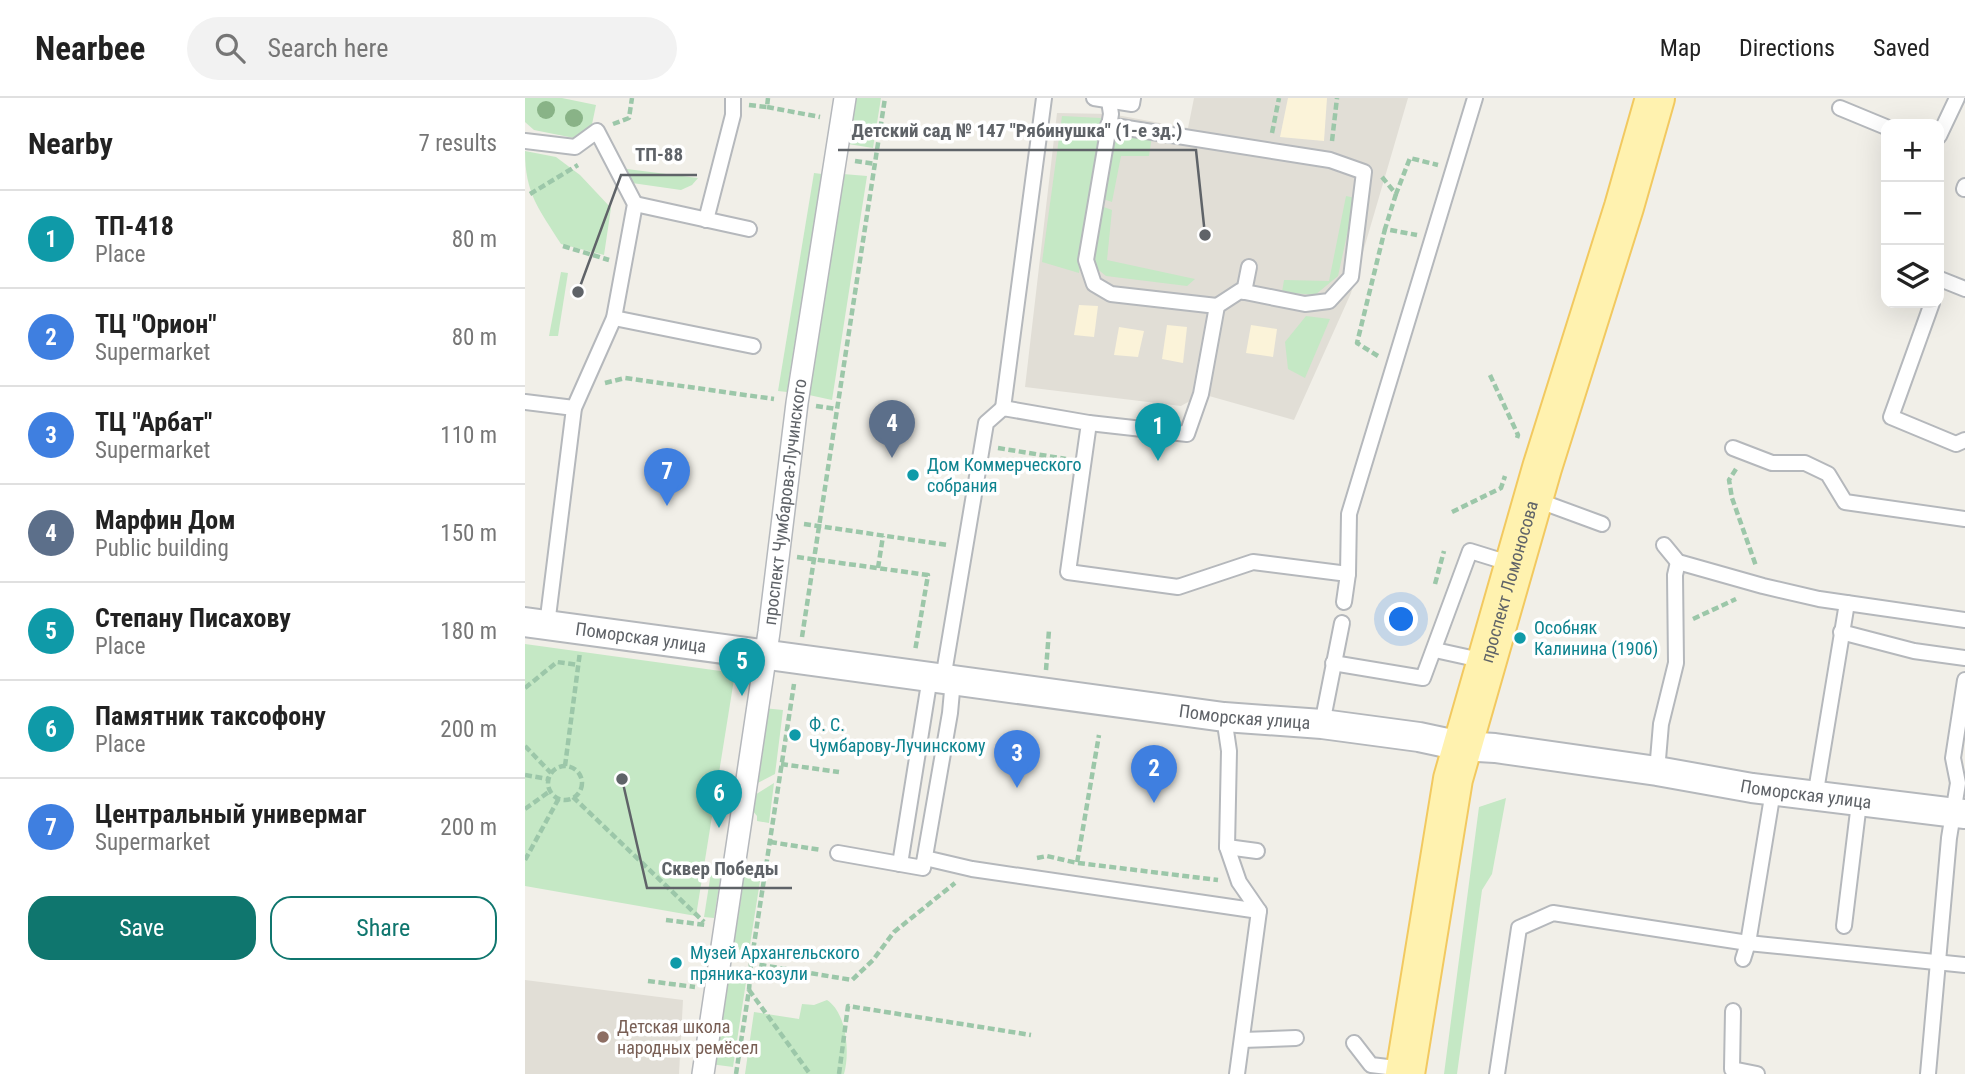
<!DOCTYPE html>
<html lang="en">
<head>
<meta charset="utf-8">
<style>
	body { margin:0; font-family:"Roboto Condensed",sans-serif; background:#f2f2f2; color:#222 }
	.controls { position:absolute; right:21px; top:21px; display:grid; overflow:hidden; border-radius:14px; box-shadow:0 7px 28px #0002 }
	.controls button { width:63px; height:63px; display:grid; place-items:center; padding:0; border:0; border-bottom:2px solid #e0e0e0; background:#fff; color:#222; font:35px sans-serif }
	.you { position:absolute; left:877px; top:522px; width:24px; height:24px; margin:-18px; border:5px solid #fff; border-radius:50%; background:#1a73e8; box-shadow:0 0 0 10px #1a73e833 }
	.badge { display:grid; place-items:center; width:46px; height:46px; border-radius:50%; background:#0f766e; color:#fff; font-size:23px; font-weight:700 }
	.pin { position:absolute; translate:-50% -58px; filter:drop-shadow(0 2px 4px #0008) }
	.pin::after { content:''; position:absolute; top:37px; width:24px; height:21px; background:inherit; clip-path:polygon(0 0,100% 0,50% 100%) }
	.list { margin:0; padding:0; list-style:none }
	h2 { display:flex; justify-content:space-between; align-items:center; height:91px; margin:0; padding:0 28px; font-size:30px }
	h2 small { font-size:23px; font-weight:400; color:#767676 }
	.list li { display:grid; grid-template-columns:46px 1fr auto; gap:21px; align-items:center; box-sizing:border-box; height:98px; padding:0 28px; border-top:2px solid #e0e0e0 }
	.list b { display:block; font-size:26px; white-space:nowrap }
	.list p { margin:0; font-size:23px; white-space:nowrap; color:#767676 }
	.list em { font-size:23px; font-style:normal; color:#767676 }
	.actions { display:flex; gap:14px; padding:21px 28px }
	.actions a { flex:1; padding:16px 0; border:2px solid #0f766e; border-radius:21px; text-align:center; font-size:24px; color:#0f766e }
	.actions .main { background:#0f766e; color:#fff }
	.icon { flex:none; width:38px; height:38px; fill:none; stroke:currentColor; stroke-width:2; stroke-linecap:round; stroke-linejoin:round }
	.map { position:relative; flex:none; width:1440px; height:976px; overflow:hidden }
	header { display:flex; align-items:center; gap:42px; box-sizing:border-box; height:98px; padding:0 35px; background:#fff; border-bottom:2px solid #e0e0e0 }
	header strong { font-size:33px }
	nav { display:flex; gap:38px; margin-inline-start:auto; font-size:24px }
	.search { width:490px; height:63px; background:#f2f2f2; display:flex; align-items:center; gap:18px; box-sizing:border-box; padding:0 24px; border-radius:38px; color:#767676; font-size:26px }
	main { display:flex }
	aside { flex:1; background:#fff }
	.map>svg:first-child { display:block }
</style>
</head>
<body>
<header>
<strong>Nearbee</strong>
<div class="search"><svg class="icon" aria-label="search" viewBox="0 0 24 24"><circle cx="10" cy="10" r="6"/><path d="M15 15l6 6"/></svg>Search here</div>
<nav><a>Map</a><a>Directions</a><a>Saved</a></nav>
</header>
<main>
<aside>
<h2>Nearby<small>7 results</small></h2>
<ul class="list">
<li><span class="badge" style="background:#0f9aa8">1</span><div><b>ТП-418</b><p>Place</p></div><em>80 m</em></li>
<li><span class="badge" style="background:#3f7fe0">2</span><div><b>ТЦ &quot;Орион&quot;</b><p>Supermarket</p></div><em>80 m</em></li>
<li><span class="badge" style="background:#3f7fe0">3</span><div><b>ТЦ &quot;Арбат&quot;</b><p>Supermarket</p></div><em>110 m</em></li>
<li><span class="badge" style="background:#5c6f8a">4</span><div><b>Марфин Дом</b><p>Public building</p></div><em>150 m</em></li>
<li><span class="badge" style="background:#0f9aa8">5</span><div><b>Степану Писахову</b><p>Place</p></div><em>180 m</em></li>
<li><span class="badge" style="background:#0f9aa8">6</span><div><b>Памятник таксофону</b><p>Place</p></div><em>200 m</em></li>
<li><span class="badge" style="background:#3f7fe0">7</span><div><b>Центральный универмаг</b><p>Supermarket</p></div><em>200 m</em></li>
</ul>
<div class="actions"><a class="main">Save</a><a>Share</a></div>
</aside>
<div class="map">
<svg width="1440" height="976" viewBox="0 0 1440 976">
	<rect width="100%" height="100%" fill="#f1efe8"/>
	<g fill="#e1ded6">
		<path d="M669 0H883L826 195 769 322 677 296 656 308 500 289 532 15 586 16 663 30Z"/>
		<path d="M0 882 158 902 154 976H0Z"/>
	</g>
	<g fill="#c5e8c5">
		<path d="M0 0H37L71 7 66 31 54 41 9 32 0 24Z"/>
		<path d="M330 0H356L348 50 323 46Z"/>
		<path d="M537 18 576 20 554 175 517 164Z"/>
		<path d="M589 31 627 38 624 58H596L587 104 575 100Z"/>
		<path d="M0 53 31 59 55 77 86 110 79 157 36 146C14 111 0 96 0 53Z"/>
		<path d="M86 70H94L173 80 167 87 156 92 93 83 85 77Z"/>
		<path d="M289 75 297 76 262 294 253 293Z"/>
		<path d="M318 76 342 78 307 302 284 297Z"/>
		<path d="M821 98 830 100 813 178 790 197 757 194 759 182 804 183Z"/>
		<path d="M576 108 587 112 582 162 670 181 662 188 581 178 570 169 567 149Z"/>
		<path d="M36 174 43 175 33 238H24Z"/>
		<path d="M781 218 805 221 780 280 763 271 760 244Z"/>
		<path d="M0 546 210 575 171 818 0 788Z"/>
		<path d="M238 610 258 612 250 676 227 688 231 660H237L240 635Z"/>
		<path d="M249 685 244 725 232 723V718L227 712 225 700Z"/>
		<path d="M981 700 967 776 957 792 932 976H919L954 709Z"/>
		<path d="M188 762 198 763 189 820 179 819Z"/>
		<path d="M215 762 235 783 224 853 202 850 207 820H213L218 788 211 786Z"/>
		<path d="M199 881 221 884 208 969 185 966 189 941H195L199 910 195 909Z"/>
		<path d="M302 902C322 915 325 955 319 976H220L229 914 274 921 277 906 289 907Z"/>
	</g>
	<g fill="#fbf3d9">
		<path d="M763 0H802L799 43 755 39Z"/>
		<path d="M554 207 573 208 569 239 549 237Z"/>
		<path d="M642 227 662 229 658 265 637 261Z"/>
		<path d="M726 227 752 231 748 259 721 255Z"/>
		<path d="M594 229 619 233 613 259 589 257Z"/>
	</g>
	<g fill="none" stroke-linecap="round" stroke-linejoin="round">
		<g stroke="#b5b8bc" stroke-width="18">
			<g id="service">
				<path d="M569 0 607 6 608 0"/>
				<path d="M1315 10 1361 29"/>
				<path d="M583 27 805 62 839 74 826 179 804 203 780 206 715 193 692 208"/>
				<path d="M1414 38 1432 0"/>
				<path d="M0 43 50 49 72 33 110 106 89 220 49 310 22 527"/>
				<path d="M1439 91 1440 88"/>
				<path d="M110 106 224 131"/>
				<path d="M181 122 208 17V0"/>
				<path d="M1414 185 1415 181 1440 191"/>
				<path d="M719 194 724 169"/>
				<path d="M1407 205 1366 319 1431 346 1440 342"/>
				<path d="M89 220 228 248"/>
				<path d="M0 304 49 310"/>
				<path d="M478 310 519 0"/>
				<path d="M564 325 662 336 676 296 692 208 586 196 569 186 561 162 586 16 584 3"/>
				<path d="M1208 350 1247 365H1280L1303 376 1320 404 1440 421"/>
				<path d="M1009 401 1077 426"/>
				<path d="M1139 447 1153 464 1238 488 1294 501 1440 522"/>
				<path d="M819 504 823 476 824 416 950 0"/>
				<path d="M1316 534 1389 553 1440 560"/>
				<path d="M910 552 960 563"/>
				<path d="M808 565 898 580 945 453 987 466"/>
				<path d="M418 581 461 325 478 310 564 325 543 474 653 489 728 464 823 476"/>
				<path d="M699 619 704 653 702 749 714 784 734 813 712 976"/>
				<path d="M797 626 817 525"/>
				<path d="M1132 673 1136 626 1151 565 1150 477 1153 464"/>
				<path d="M1290 699 1322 505"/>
				<path d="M702 749 732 753"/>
				<path d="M313 755 398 770 425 615 428 582"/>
				<path d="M400 760 447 771 734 813"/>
				<path d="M375 766 405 579"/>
				<path d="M1319 828 1334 705"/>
				<path d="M1218 861 1223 845 1248 693"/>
				<path d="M1208 913 1207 971 1232 976"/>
				<path d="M717 942 771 940"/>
				<path d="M829 945 846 967 879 971"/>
				<path d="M972 976 994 830 1028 815 1223 845 1440 867"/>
				<path d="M1403 976 1424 740 1433 685 1428 660 1440 582"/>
			</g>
		</g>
		<g stroke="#b5b8bc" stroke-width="24">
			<g id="pedestrian">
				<path id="s1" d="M178 976 244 534 272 305 320 0"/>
			</g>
		</g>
		<g stroke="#b5b8bc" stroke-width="32">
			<g id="minor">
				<path id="s2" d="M0 524 699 619 797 626 894 639 936 648 970 650 1132 673 1227 690 1440 716"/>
			</g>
		</g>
		<g stroke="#f2c960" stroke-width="42">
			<g id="primary">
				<path id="s3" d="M880 976 928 681 1017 370 1099 109 1130 0"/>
			</g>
		</g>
		<g stroke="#9cc7a9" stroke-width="4.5" stroke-dasharray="7 3.5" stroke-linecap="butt">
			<path d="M224 7 242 9 243 0"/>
			<path d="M242 9 295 19"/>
			<path d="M88 26 104 20 107 0"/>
			<path d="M747 35 754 0"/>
			<path d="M807 43 812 0"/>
			<path d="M330 63 350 66"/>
			<path d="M857 79 871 96 885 60 913 67"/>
			<path d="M5 96 53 67"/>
			<path d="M871 96 860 131 892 137"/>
			<path d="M38 148 84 162"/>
			<path d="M853 258 832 245 860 131"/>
			<path d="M965 277 993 337 992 340"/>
			<path d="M80 285 100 280 249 301"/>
			<path d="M291 308 311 311"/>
			<path d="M473 350 541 361"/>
			<path d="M1211 371 1204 382 1207 400 1231 468"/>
			<path d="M927 414 976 390 980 378"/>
			<path d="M279 426 423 447"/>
			<path d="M272 459 403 477 390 553"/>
			<path d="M353 470 358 438"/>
			<path d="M910 486 919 453"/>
			<path d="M1168 521 1211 501"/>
			<path d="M277 539 360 0"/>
			<path d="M521 572 524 532"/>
			<path d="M0 590 32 564 53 567"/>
			<path d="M0 648 26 675"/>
			<path d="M256 666 314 674"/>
			<path d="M40 668 55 554"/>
			<circle cx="40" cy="685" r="17"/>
			<path d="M0 677 23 681"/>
			<path d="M48 699 179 824"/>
			<path d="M0 711 25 693"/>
			<path d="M245 744 296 752"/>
			<path d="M512 760 522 758 552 765 574 637"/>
			<path d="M0 762 34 700"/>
			<path d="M553 765 693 782"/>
			<path d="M141 822 181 827"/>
			<path d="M224 865 327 882 348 862 369 834 430 785"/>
			<path d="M123 883 170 889"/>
			<path d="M224 892 285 976"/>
			<path d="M211 976 224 892 226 866 269 586"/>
			<path d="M314 976 323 908 506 937"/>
		</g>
		<use href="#service" stroke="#fff" stroke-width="14"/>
		<use href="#pedestrian" stroke="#fff" stroke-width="21"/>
		<use href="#minor" stroke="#fff" stroke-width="28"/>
		<use href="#primary" stroke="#fff2af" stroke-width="38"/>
	</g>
	<g fill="#89b387">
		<circle cx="21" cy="12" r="9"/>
		<circle cx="49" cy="20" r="9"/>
	</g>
	<g fill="#0f9aa8" stroke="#fff" stroke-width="2.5">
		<circle cx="388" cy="377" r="7"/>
		<circle cx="995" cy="540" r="7"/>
		<circle cx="270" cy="637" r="7"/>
		<circle cx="151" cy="865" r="7"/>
	</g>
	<circle fill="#8d6e63" stroke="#fff" stroke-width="2.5" cx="78" cy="939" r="7"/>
	<g text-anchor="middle" stroke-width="7" stroke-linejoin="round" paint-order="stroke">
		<g font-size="18" fill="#0d838f" stroke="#fff" text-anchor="start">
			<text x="402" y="373">Дом Коммерческого<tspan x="402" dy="21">собрания</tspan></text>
			<text x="1009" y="536">Особняк<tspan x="1009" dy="21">Калинина (1906)</tspan></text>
			<text x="284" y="633">Ф. С.<tspan x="284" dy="21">Чумбарову-Лучинскому</tspan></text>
			<text x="165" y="861">Музей Архангельского<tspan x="165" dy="21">пряника-козули</tspan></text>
		</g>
		<g font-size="18" fill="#5f6368" stroke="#fff">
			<text dy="6" stroke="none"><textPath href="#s1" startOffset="578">проспект Чумбарова-Лучинского</textPath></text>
			<text dy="6" stroke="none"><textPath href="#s3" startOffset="504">проспект Ломоносова</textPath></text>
			<text dy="6" stroke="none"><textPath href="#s2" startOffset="117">Поморская улица</textPath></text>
			<text dy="6" stroke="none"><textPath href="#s2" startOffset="726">Поморская улица</textPath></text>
			<text dy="6" stroke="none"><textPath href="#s2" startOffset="1293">Поморская улица</textPath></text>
		</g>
		<g font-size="18" fill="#785e54" stroke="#fff" text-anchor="start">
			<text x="92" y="935">Детская школа<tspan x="92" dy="21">народных ремёсел</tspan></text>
		</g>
	</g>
	<path fill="none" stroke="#5f6368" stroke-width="2.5" d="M680 137L671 52H313M53 194L96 77H172M97 681L122 790H267"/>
	<g fill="#5f6368" stroke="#fff" stroke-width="2.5">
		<circle cx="680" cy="137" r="7"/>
		<circle cx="53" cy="194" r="7"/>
		<circle cx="97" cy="681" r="7"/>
	</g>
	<g font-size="19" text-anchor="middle" font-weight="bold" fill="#5f6368" stroke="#fff" stroke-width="7" stroke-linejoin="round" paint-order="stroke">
		<text x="492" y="39">Детский сад № 147 "Рябинушка" (1-е зд.)</text>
		<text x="134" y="63">ТП-88</text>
		<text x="195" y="777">Сквер Победы</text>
	</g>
</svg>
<div class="controls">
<button>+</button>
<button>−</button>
<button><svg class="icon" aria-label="layers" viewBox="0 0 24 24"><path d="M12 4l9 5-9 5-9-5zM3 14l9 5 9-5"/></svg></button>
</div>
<div class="you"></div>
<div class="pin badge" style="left:633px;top:363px;background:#0f9aa8">1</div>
<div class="pin badge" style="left:629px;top:705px;background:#3f7fe0">2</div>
<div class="pin badge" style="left:492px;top:690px;background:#3f7fe0">3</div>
<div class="pin badge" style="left:367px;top:360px;background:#5c6f8a">4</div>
<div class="pin badge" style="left:217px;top:598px;background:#0f9aa8">5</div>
<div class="pin badge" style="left:194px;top:730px;background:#0f9aa8">6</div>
<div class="pin badge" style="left:142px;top:408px;background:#3f7fe0">7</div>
</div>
</main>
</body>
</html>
